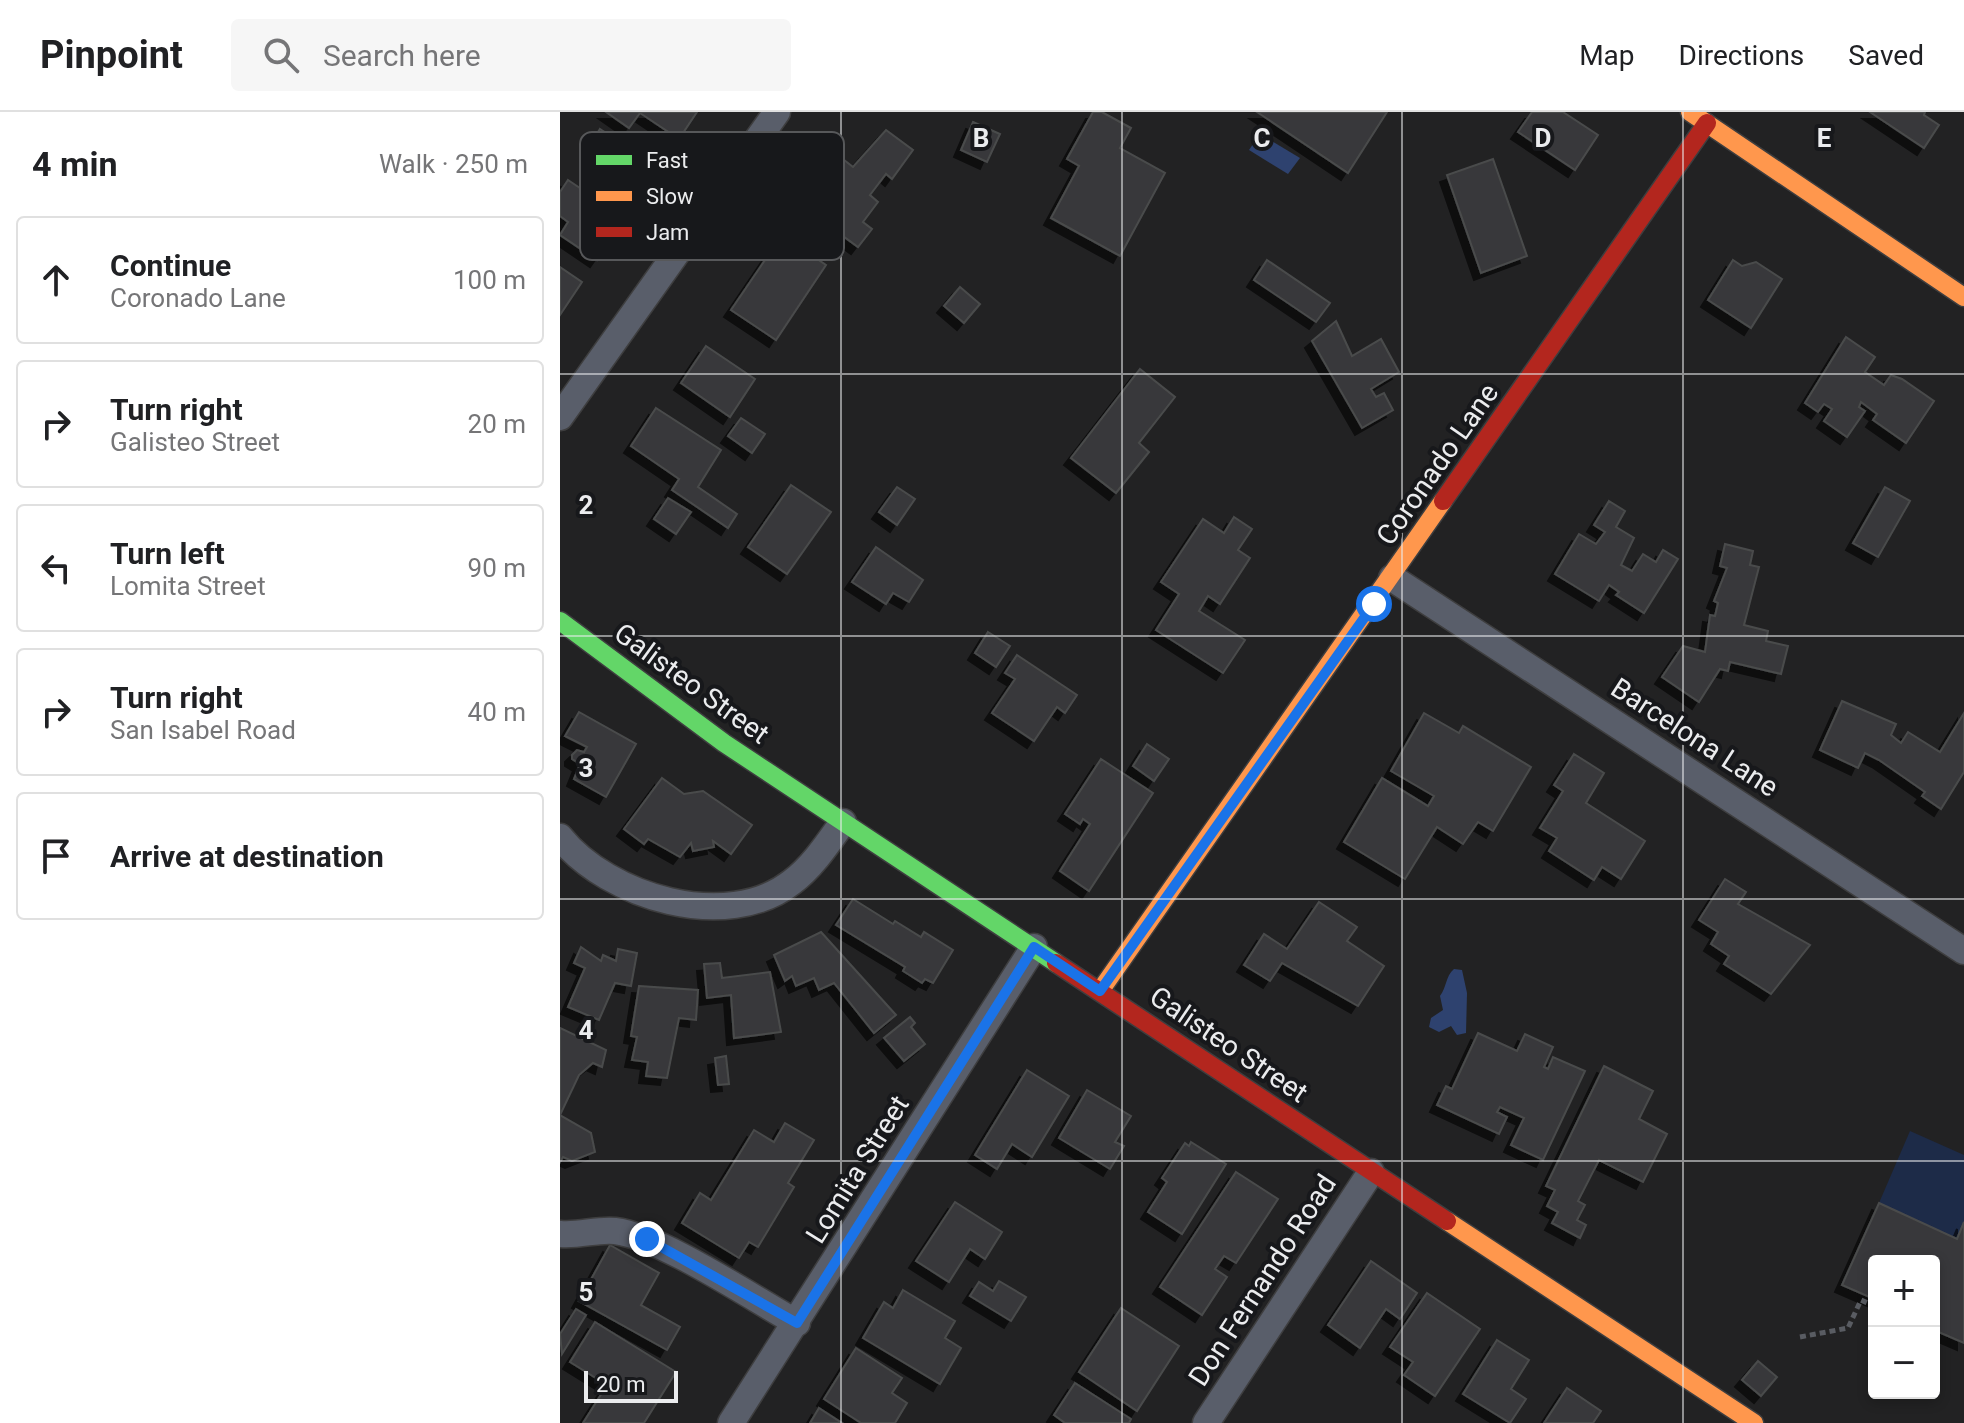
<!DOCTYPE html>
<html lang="en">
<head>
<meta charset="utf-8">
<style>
	body { margin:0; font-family:Roboto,sans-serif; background:#f6f6f6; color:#202124 }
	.controls { position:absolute; right:24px; bottom:24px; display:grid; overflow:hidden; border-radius:8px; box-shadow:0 4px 12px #0003 }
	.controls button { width:72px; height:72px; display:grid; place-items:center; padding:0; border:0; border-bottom:2px solid #e0e0e0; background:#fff; color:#202124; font:40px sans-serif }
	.scale { position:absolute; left:24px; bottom:20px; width:94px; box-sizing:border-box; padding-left:8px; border:4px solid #ebecee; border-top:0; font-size:22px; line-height:28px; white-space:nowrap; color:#ebecee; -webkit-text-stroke:6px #17181b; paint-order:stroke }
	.stop { position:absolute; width:24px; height:24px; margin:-18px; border:6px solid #1a73e8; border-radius:50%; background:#fff }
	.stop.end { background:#1a73e8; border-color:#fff; box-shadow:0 2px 8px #0008 }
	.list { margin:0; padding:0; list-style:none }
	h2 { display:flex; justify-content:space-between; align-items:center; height:104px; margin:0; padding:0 32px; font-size:34px }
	h2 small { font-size:26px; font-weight:400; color:#757577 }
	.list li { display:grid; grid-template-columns:52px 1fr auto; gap:24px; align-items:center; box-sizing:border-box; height:128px; margin:0 16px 16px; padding:0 16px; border:2px solid #e0e0e0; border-radius:8px }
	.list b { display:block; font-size:30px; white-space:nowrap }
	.list p { margin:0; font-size:26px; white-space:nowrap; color:#757577 }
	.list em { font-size:26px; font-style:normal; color:#757577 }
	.icon { flex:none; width:44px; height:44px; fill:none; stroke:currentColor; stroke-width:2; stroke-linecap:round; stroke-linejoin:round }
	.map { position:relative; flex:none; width:1404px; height:1311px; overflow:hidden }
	header { display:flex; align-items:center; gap:48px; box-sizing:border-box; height:112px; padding:0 40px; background:#fff; border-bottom:2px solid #e0e0e0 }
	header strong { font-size:38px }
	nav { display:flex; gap:44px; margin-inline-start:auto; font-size:28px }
	.search { width:560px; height:72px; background:#f6f6f6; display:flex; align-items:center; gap:20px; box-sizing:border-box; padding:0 28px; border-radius:8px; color:#757577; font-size:30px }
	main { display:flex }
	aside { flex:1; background:#fff }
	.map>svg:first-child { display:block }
</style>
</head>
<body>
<header>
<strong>Pinpoint</strong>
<div class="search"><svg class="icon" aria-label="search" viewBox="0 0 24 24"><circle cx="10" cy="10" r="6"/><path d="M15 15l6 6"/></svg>Search here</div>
<nav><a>Map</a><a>Directions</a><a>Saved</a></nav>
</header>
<main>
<aside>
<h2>4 min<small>Walk · 250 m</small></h2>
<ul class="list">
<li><svg class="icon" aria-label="ahead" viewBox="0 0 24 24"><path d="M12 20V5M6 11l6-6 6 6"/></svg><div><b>Continue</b><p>Coronado Lane</p></div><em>100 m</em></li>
<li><svg class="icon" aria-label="right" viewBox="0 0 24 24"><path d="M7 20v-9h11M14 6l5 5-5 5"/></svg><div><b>Turn right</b><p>Galisteo Street</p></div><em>20 m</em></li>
<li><svg class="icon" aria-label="left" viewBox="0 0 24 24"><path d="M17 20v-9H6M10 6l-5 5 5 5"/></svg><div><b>Turn left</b><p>Lomita Street</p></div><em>90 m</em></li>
<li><svg class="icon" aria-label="right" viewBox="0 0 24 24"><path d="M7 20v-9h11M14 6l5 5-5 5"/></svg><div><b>Turn right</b><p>San Isabel Road</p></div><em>40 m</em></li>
<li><svg class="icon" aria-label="arrive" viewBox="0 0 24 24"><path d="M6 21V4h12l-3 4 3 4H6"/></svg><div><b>Arrive at destination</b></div></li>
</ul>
</aside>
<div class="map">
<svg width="1404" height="1311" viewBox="0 0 1404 1311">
	<defs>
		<filter id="shadow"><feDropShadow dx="-7" dy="7" stdDeviation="0" flood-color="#0009"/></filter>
	</defs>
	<rect width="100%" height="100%" fill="#222223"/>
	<path fill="#1d2b48" d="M1350 1019 1404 1043V1110L1397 1127 1319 1091Z"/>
	<g fill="#2e426f">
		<path d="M700 22 740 46 728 62 689 38Z"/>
		<path d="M894 857 902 858 907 881 906 921 897 923 891 914 879 920 869 915 871 906 883 898 880 884C887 875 885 865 894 857Z"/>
	</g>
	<g fill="#39393a" stroke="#4a4b4c" stroke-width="2" filter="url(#shadow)">
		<path d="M46 0H137L119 27 80 1 69 16Z"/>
		<path d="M533 0H542L571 16 560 36 605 61 560 144 491 106 519 54 507 47Z"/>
		<path d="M697 0H827L788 61Z"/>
		<path d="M972 0H1003L1038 23 1015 58 958 20Z"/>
		<path d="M1310 0H1365L1364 3 1379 13 1364 36Z"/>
		<path d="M413 10 440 22 427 50 401 38Z"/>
		<path d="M40 17 54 26 42 45 28 36Z"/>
		<path d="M326 18 353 38 332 67 326 62 310 83 318 90 303 110 312 117 298 135 242 94 279 44 293 55Z"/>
		<path d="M933 47 967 144 921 161 887 63Z"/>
		<path d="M8 68 66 107 37 148 0 123 8 110 0 104V80Z"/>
		<path d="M222 123 266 153 216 228 171 198Z"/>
		<path d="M707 148 770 191 756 210 694 168Z"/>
		<path d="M1173 148 1182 154 1196 150 1222 167 1191 216 1148 188Z"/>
		<path d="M0 155 22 170 0 203Z"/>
		<path d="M400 175 420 192 404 211 384 194Z"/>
		<path d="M776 209 792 244 821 227 839 260 811 277 816 285 824 281 833 298 802 316 752 229Z"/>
		<path d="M1286 225 1315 245 1305 260 1324 273 1331 263 1342 267 1374 289 1346 331 1313 308 1317 302 1301 290 1299 295 1305 299 1287 325 1264 309 1272 297 1264 292 1258 300 1245 291Z"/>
		<path d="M146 234 195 267 170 305 121 271Z"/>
		<path d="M580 257 615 285 579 331 589 340 556 381 511 346Z"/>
		<path d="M96 296 161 338 138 375 177 402 168 416 112 378 119 367 71 334Z"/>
		<path d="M181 306 205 322 192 341 168 324Z"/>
		<path d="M231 373 271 400 227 462 188 435Z"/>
		<path d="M337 375 355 387 337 413 319 400Z"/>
		<path d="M1325 375 1350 389 1318 445 1293 431Z"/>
		<path d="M108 386 131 400 116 422 94 407Z"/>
		<path d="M1049 389 1065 399 1056 415 1074 426 1061 453 1072 459 1083 442 1096 450 1103 438 1118 447 1084 501 1056 483 1059 480 1049 473 1039 489 995 462 1019 422 1036 432 1045 420 1034 413Z"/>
		<path d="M674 405 692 417 678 438 690 446 660 492 648 484 639 499 685 528 663 561 596 518 619 482 601 470 643 407 664 421Z"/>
		<path d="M1165 432 1193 439 1190 453 1199 455 1184 513 1208 519 1206 529 1228 534 1221 562 1170 550 1168 559 1160 557 1139 590 1102 565 1123 534 1145 540 1150 503 1155 504 1158 491 1154 489 1167 456 1160 454Z"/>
		<path d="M316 435 363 468 349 490 333 481 326 492 292 470Z"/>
		<path d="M428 520 450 534 436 555 415 541Z"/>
		<path d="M457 543 517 583 505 601 497 595 474 629 432 601 455 567 445 561Z"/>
		<path d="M1282 589 1336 612 1331 623 1341 631 1348 620 1380 640 1404 601V660L1381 697 1362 684 1365 680 1319 648 1305 641 1298 656 1260 638Z"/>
		<path d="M19 600 76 632 46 685 14 667 20 652 12 647V643L17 638 24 640 27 635 5 624Z"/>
		<path d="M864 601 899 621 903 614 971 655 933 719 918 710 903 732 877 715 845 767 784 730 822 666 868 694 874 684 831 659Z"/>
		<path d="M587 632 609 647 594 669 573 654Z"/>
		<path d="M1014 642 1044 661 1026 691 1085 729 1061 767 1042 755 1034 768 989 739 997 726 980 716 1003 679 994 673Z"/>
		<path d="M541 647 593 681 529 779 500 759 530 712 523 707 520 712 505 702Z"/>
		<path d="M102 666 124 682 143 679 192 713 171 742 153 729 154 735 133 739 131 731 120 745 88 727 84 732 64 717Z"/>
		<path d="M1165 767 1186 780 1178 792 1250 833 1211 882 1164 852 1169 844 1151 832 1158 820 1139 808Z"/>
		<path d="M293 787 333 812 335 809 361 825 364 820 393 838 373 871 365 867 362 871 343 859 345 855 276 813Z"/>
		<path d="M759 790 797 815 787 829 824 854 798 894 722 851 710 869 684 853 704 822 727 837Z"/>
		<path d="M261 820 336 903 314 921 274 871 259 878 254 866 236 874 232 864 225 869 214 843Z"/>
		<path d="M21 835 41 849 43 843 56 849 58 837 77 841 71 874 55 871 39 908 8 895 25 856 14 851Z"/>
		<path d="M160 851 162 866 210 860 221 920 174 926 171 883 147 886 144 852Z"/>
		<path d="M79 874 138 878 136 908 119 906 107 966 86 964 88 950 72 948 77 925 71 924Z"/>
		<path d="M350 905 355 911 351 915 365 932 344 949 324 926Z"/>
		<path d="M0 916 46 938 42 955 33 951 19 963 0 1003Z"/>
		<path d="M918 921 957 939 965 922 993 935 984 955 988 957 993 945 1025 959 983 1048 951 1033 964 1006 940 995 937 1000 947 1005 939 1022 877 993 886 974 892 977Z"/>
		<path d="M166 944 169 972 158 973 155 946Z"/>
		<path d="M1044 954 1093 979 1079 1007 1107 1022 1083 1070 1039 1048 1018 1089 1025 1093 1017 1108 1026 1113 1020 1126 992 1111 998 1100 987 1094 995 1078 986 1074Z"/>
		<path d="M467 958 509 984 472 1045 452 1032 437 1057 415 1043Z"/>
		<path d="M527 978 571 1004 555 1030 564 1034 550 1057 499 1026Z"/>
		<path d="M0 1003 31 1021 35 1040 12 1049 3 1045 0 1050Z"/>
		<path d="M225 1011 254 1028 228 1071 234 1075 198 1135 189 1130 179 1146 122 1111 140 1081 151 1088 194 1018 214 1030Z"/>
		<path d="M631 1030 666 1052 622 1122 588 1100 607 1070 602 1066 625 1031 629 1034Z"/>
		<path d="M676 1060 718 1087 676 1151 664 1144 655 1157 667 1165 642 1203 600 1175Z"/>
		<path d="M395 1090 442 1120 425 1147 410 1137 389 1170 356 1149Z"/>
		<path d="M1319 1091 1397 1127 1404 1110V1231L1374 1218V1149H1314V1187L1282 1173Z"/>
		<path d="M50 1133 99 1161 81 1193 120 1215 107 1238 19 1189Z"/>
		<path d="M811 1149 857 1181 840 1207 826 1197 800 1236 768 1213Z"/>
		<path d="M439 1169 466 1185 451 1209 410 1184 419 1170 433 1179Z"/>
		<path d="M343 1178 395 1209 385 1226 401 1236 380 1272 303 1226 324 1190 333 1196Z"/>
		<path d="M867 1181 920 1217 875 1284 844 1263 853 1250 830 1235Z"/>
		<path d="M561 1196 619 1234 577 1299 519 1260Z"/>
		<path d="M16 1197 26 1203 2 1242 0 1222Z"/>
		<path d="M35 1210 116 1260 84 1311H23L47 1273 10 1250Z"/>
		<path d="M937 1228 969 1248 951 1277 966 1287 950 1311 903 1282Z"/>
		<path d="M296 1236 342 1266 332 1281 347 1291 335 1311H301L264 1287Z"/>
		<path d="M1198 1249 1217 1265 1201 1284 1182 1268Z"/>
		<path d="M515 1271 571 1307 569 1311H505L494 1303Z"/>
		<path d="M1007 1276 1041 1299 1033 1311H984Z"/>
		<path d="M259 1296 282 1311H250Z"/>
	</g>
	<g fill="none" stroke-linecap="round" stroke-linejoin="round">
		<g stroke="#3e3e3f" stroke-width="29">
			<g id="street">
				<path d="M0 305 217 0"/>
				<path d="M832 466 1404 839"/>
				<path d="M0 725C48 785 167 821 232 770 253 754 268 731 283 710"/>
				<path d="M0 1122C19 1124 37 1117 55 1119 100 1124 194 1187 237 1211"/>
				<path d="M171 1311 474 835"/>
				<path d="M646 1311 811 1060"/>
			</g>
		</g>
		<g stroke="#3e3e3f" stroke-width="21">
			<path id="fast" d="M0 509 164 631 496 851"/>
		</g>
		<g stroke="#3e3e3f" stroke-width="21">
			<g id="slow">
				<path d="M1130 0 1404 185"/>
				<path d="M540 879 883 389"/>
				<path d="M887 1109 1194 1311"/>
			</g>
		</g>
		<g stroke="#3e3e3f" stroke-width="21">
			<g id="jam">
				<path d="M883 389 1147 11"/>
				<path d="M496 851 887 1109"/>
			</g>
		</g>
		<path stroke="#595c62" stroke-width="5" stroke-dasharray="6 4" stroke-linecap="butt" d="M1240 1225 1288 1216 1301 1188 1314 1194"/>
		<use href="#street" stroke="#595e6a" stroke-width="26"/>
		<use href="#fast" stroke="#63d668" stroke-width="18"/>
		<use href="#slow" stroke="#ff974d" stroke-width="18"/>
		<use href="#jam" stroke="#b3261e" stroke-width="18"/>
	</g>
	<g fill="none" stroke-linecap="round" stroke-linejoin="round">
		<path stroke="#1a73e8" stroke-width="10" d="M87 1127 237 1211 474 835 540 879 814 492"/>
	</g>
	<path fill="none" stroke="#ebecee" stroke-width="2" stroke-opacity="0.55" d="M281 0V1311M562 0V1311M842 0V1311M1123 0V1311M0 262H1404M0 524H1404M0 787H1404M0 1049H1404"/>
	<g text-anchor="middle" stroke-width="8" stroke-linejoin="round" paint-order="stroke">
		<g font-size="28" fill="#ebecee" stroke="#17181b">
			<text transform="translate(877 352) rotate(-55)" y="10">Coronado Lane</text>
			<text transform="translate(132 571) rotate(36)" y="10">Galisteo Street</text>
			<text transform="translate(1135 625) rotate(33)" y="10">Barcelona Lane</text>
			<text transform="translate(669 932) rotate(34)" y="10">Galisteo Street</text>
			<text transform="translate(297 1057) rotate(-58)" y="10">Lomita Street</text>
			<text transform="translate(702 1168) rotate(-57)" y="10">Don Fernando Road</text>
		</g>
	</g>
	<rect x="20" y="20" width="264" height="128" rx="12" fill="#17181b" stroke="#57585a" stroke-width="2"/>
	<rect x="36" y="43" width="36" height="10" fill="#63d668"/>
	<rect x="36" y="79" width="36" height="10" fill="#ff974d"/>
	<rect x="36" y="115" width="36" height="10" fill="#b3261e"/>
	<g font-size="22" fill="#ebecee">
		<text x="86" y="56">Fast</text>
		<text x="86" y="92">Slow</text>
		<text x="86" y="128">Jam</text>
	</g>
	<g font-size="26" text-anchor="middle" font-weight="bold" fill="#ebecee" stroke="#17181b" stroke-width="8" stroke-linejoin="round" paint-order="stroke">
		<text x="421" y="35">B</text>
		<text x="702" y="35">C</text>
		<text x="983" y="35">D</text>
		<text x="1264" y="35">E</text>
		<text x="26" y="402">2</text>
		<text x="26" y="665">3</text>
		<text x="26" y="927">4</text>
		<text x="26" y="1189">5</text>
	</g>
</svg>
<div class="controls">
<button>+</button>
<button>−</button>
</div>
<div class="scale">20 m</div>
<div class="stop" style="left:814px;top:492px"></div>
<div class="stop end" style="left:87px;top:1127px"></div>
</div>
</main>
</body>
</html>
